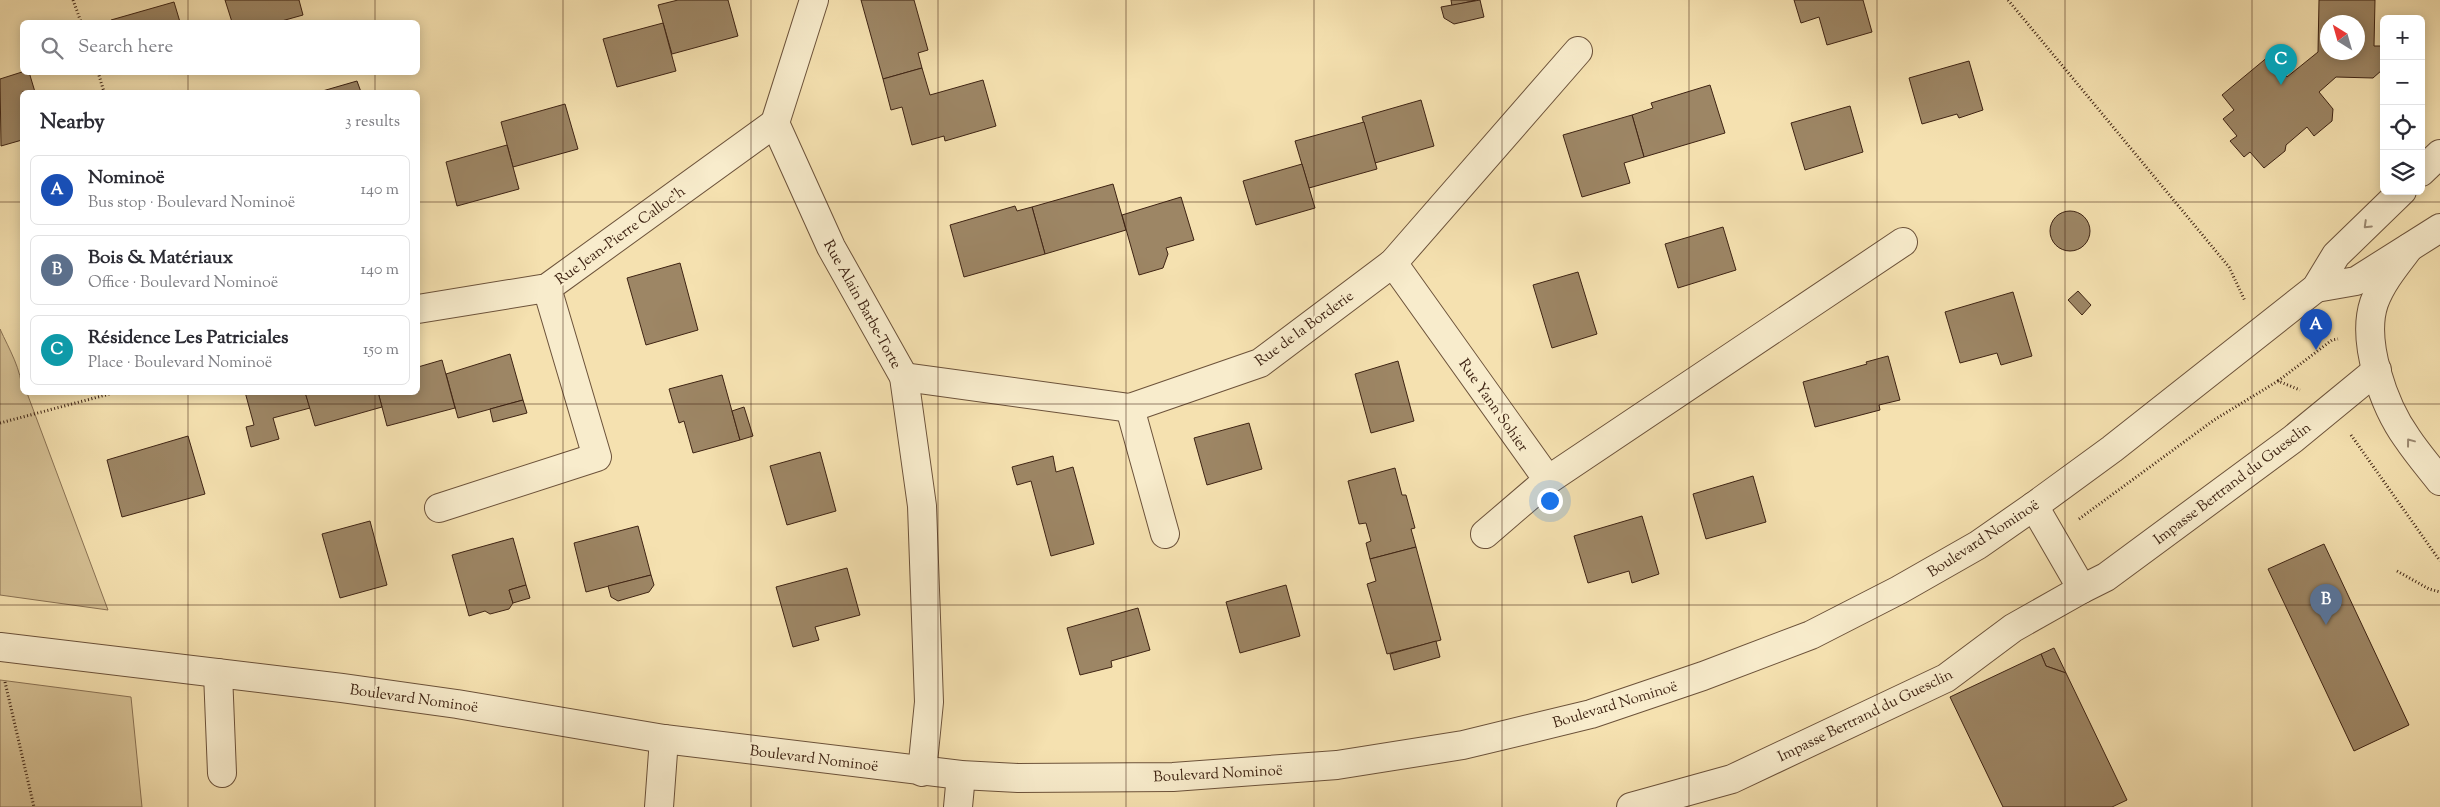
<!DOCTYPE html>
<html lang="en">
<head>
<meta charset="utf-8">
<style>
	body { margin:0; font-family:"Sorts Mill Goudy",serif; background:#f7f7f7; color:#2b2b33 }
	.controls { position:absolute; right:15px; top:15px; display:grid; overflow:hidden; border-radius:8px; box-shadow:0 2px 12px #0003 }
	.controls button { width:45px; height:45px; display:grid; place-items:center; padding:0; border:0; border-bottom:1px solid #e1e1e2; background:#fff; color:#2b2b33; font:25px sans-serif }
	.compass { position:absolute; left:2320px; top:15px; width:45px; height:45px; border-radius:50%; background:#fff; box-shadow:0 2px 12px #0003; rotate:323deg }
	.you { position:absolute; left:1549px; top:500px; width:18px; height:18px; margin:-12px; border:4px solid #fff; border-radius:50%; background:#1a73e8; box-shadow:0 0 0 8px #1a73e833 }
	.badge { display:grid; place-items:center; width:32px; height:32px; border-radius:50%; background:#7c3aed; color:#fff; font-size:16px; font-weight:700 }
	.pin { position:absolute; translate:-50% -41px; filter:drop-shadow(0 1px 2px #0008) }
	.pin::after { content:''; position:absolute; top:26px; width:18px; height:15px; background:inherit; clip-path:polygon(0 0,100% 0,50% 100%) }
	.list { margin:0; padding:0; list-style:none }
	h2 { display:flex; justify-content:space-between; align-items:center; height:65px; margin:0; padding:0 20px; font-size:21px }
	h2 small { font-size:16px; font-weight:400; color:#7c7c81 }
	.list li { display:grid; grid-template-columns:32px 1fr auto; gap:15px; align-items:center; box-sizing:border-box; height:70px; margin:0 10px 10px; padding:0 10px; border:1px solid #e1e1e2; border-radius:8px }
	.list b { display:block; font-size:19px; white-space:nowrap }
	.list p { margin:0; font-size:16px; white-space:nowrap; color:#7c7c81 }
	.list em { font-size:16px; font-style:normal; color:#7c7c81 }
	.icon { flex:none; width:28px; height:28px; fill:none; stroke:currentColor; stroke-width:2; stroke-linecap:round; stroke-linejoin:round }
	.map { position:relative; flex:none; width:2440px; height:807px; overflow:hidden }
	.search { position:absolute; background:#fff; box-shadow:0 2px 12px #0003; left:20px; top:20px; width:400px; height:55px; display:flex; align-items:center; gap:12px; box-sizing:border-box; padding:0 18px; border-radius:8px; color:#7c7c81; font-size:19px }
	.panel { position:absolute; background:#fff; box-shadow:0 2px 12px #0003; left:20px; top:90px; width:400px; height:305px; border-radius:8px }
	.map>svg:first-child { display:block }
</style>
</head>
<body>
<div class="map">
<svg width="2440" height="807" viewBox="0 0 2440 807">
	<rect width="100%" height="100%" fill="#f5e1b0"/>
	<filter id="stains"><feTurbulence type="fractalNoise" baseFrequency=".004" numOctaves="4"/><feColorMatrix values="0 0 0 0 .2 0 0 0 0 .09 0 0 0 0 .02 0 0 0 .5 -.17"/></filter>
	<radialGradient id="worn" r=".72"><stop offset=".6" stop-color="#630" stop-opacity="0"/><stop offset="1" stop-color="#630" stop-opacity=".3"/></radialGradient>
	<g fill="#d6c195" stroke="#8a7254">
		<path d="M0 329C9 349 22 370 22 392L27 393 108 610 0 595Z"/>
		<path d="M0 680 131 697 142 807H0Z"/>
	</g>
	<g fill="#9d8665" stroke="#3e2313" fill-rule="evenodd">
		<path d="M225 0H299L303 15 278 22H232Z"/>
		<path d="M678 0H728L738 36 672 54 658 5Z"/>
		<path d="M861 0H914L928 50 918 53 922 68 883 79Z"/>
		<path d="M1451 0H1476L1452 6Z"/>
		<path d="M1480 0 1484 17 1454 24 1444 18 1441 7Z"/>
		<path d="M1794 0H1863L1872 32 1827 45 1819 17 1801 23Z"/>
		<path d="M2319 0H2375L2374 46H2383L2382 70 2373 78 2336 77 2319 92 2333 109 2332 121 2314 136 2307 127 2286 145 2285 151 2264 168 2250 152 2244 157 2230 141 2237 136 2223 119 2234 110 2222 95 2269 56 2287 77 2318 52ZM2328 22H2358V52H2328Z"/>
		<path d="M174 2 180 22H112L111 20Z"/>
		<path d="M663 23 676 71 617 87 603 39Z"/>
		<path d="M1969 61 1983 110 1959 118 1957 114 1922 124 1909 78Z"/>
		<path d="M922 68 930 95 983 80 996 126 945 141 944 136 912 145 902 107 891 110 883 79Z"/>
		<path d="M22 72H29L35 92H22V140L1 146 0 79Z"/>
		<path d="M357 81 361 92H319Z"/>
		<path d="M1710 85 1725 133 1644 157 1632 115 1653 108 1651 103Z"/>
		<path d="M1421 100 1434 146 1375 163 1362 117Z"/>
		<path d="M565 104 578 149 513 167 501 122Z"/>
		<path d="M1850 106 1863 152 1805 170 1791 123Z"/>
		<path d="M1632 115 1644 157 1624 163 1630 183 1582 197 1563 135Z"/>
		<path d="M1364 122 1377 169 1309 188 1295 141Z"/>
		<path d="M507 145 519 189 457 206 446 162Z"/>
		<path d="M1302 164 1315 208 1256 225 1243 181Z"/>
		<path d="M1113 184 1126 230 1045 254 1032 207Z"/>
		<path d="M1181 197 1194 240 1166 248 1168 254 1163 268 1139 275 1122 215Z"/>
		<path d="M1015 206 1017 211 1032 207 1045 254 964 277 950 225Z"/>
		<circle cx="2070" cy="231" r="20"/>
		<path d="M1723 227 1736 270 1678 288 1665 244Z"/>
		<path d="M680 263 698 330 646 345 627 278Z"/>
		<path d="M1578 272 1597 334 1552 348 1533 285Z"/>
		<path d="M2078 291 2091 305 2082 315 2068 300Z"/>
		<path d="M2013 292 2032 356 2001 365 1997 353 1960 363 1945 312Z"/>
		<path d="M510 354 523 400 458 418 446 374Z"/>
		<path d="M1888 356 1900 400 1879 405 1880 410 1815 427 1803 382 1867 364 1866 362Z"/>
		<path d="M442 360 455 408 387 426 378 392H418V367Z"/>
		<path d="M1398 361 1414 421 1371 433 1355 374Z"/>
		<path d="M722 375 740 440 693 453 684 421 679 423 669 389Z"/>
		<path d="M245 392H305L310 408 273 418 279 439 251 447 246 427 254 425Z"/>
		<path d="M305 392H378L382 407 315 426Z"/>
		<path d="M523 400 527 413 493 422 490 409Z"/>
		<path d="M744 407 753 436 740 440 732 411Z"/>
		<path d="M1249 423 1262 469 1207 485 1194 438Z"/>
		<path d="M188 436 205 494 122 517 107 460Z"/>
		<path d="M820 452 836 511 787 525 770 466Z"/>
		<path d="M1053 456 1056 472 1073 467 1094 544 1051 556 1031 481 1017 485 1012 467Z"/>
		<path d="M1395 468 1402 495H1406L1415 528 1411 529 1416 547 1370 559 1366 543 1371 541 1366 523 1359 524 1348 481Z"/>
		<path d="M1753 476 1766 522 1706 539 1693 494Z"/>
		<path d="M1642 516 1659 574 1632 583 1629 571 1588 583 1574 536Z"/>
		<path d="M370 521 387 585 340 598 322 534Z"/>
		<path d="M638 526 651 575 586 592 574 543Z"/>
		<path d="M513 538 526 585 509 590 513 603 509 609 490 614 485 611 469 616 452 555Z"/>
		<path d="M2324 544 2409 725 2354 751 2268 569Z"/>
		<path d="M1416 547 1441 640 1387 654 1367 584 1376 581 1370 559Z"/>
		<path d="M847 568 860 615 815 627 819 640 793 647 776 587Z"/>
		<path d="M651 575 654 585 649 592 618 601 611 597 608 586Z"/>
		<path d="M526 585 530 598 513 603 509 590Z"/>
		<path d="M1286 585 1300 636 1240 653 1226 602Z"/>
		<path d="M1138 608 1150 650 1111 661 1112 667 1080 675 1067 628Z"/>
		<path d="M1436 641 1440 657 1394 670 1390 654Z"/>
		<path d="M2054 648 2066 673 2046 666 2041 654Z"/>
		<path d="M2041 654 2046 666 2066 673 2127 800 2112 807H2003L1950 697Z"/>
	</g>
	<g fill="none" stroke-linecap="round" stroke-linejoin="round">
		<g stroke="#6c523a" stroke-width="30">
			<g id="minor">
				<path d="M814 0 775 123 831 247 904 377 922 506 929 702 922 772"/>
				<path d="M2421 172 2440 154"/>
				<path d="M2409 248C2396 265 2381 283 2374 303 2361 342 2384 406 2407 438 2417 453 2429 467 2440 481"/>
				<path d="M1393 263 1548 480 1485 534"/>
				<path d="M2316 288 2356 281 2440 228"/>
				<path d="M418 309 547 288 775 123"/>
				<path d="M904 377 1130 408 1260 363 1393 263 1578 51"/>
				<path d="M1130 408 1165 534"/>
				<path d="M1548 480 1903 242"/>
				<path d="M2034 506 2082 589 2106 577 2293 439 2377 370"/>
				<path d="M439 508 597 457 547 288"/>
				<path d="M0 647 342 688 457 704 664 739 961 775 1018 778 1173 777 1337 765 1463 745 1591 714 1703 676 1811 635 1899 590 1978 545 2034 506 2112 449 2316 288 2336 255 2402 191"/>
				<path d="M218 673 222 773"/>
				<path d="M659 807 664 739"/>
				<path d="M958 807 961 775"/>
				<path d="M1631 807 1732 779 1946 678 2013 628 2082 589"/>
			</g>
		</g>
		<g stroke="#3e2313" stroke-width="3" stroke-dasharray="1 2.5" stroke-linecap="butt">
			<path d="M73 0 81 22"/>
			<path d="M2008 0 2229 267 2245 301"/>
			<path d="M98 72 104 92"/>
			<path d="M2278 381 2332 340 2338 339"/>
			<path d="M0 423 117 392"/>
			<path d="M2351 435 2440 561"/>
			<path d="M2079 519 2214 420 2278 381 2300 390"/>
			<path d="M2397 571 2429 589 2440 592"/>
			<path d="M5 682 34 807"/>
		</g>
		<use href="#minor" stroke="#f8eccc" stroke-width="28"/>
	</g>
	<defs><path id="oneway-chevron" d="M-2-3.5L2.5 0L-2 3.5" fill="none" stroke-width="1.6" stroke-linecap="round" stroke-linejoin="round" transform="scale(1.25)"/></defs>
	<g stroke="#9b8870">
		<use href="#oneway-chevron" transform="translate(2367 225) rotate(136)"/>
		<use href="#oneway-chevron" transform="translate(2410 442) rotate(-127)"/>
	</g>
	<path fill="none" stroke="#3e2313" stroke-width="1" stroke-opacity="0.55" d="M188 0V22M375 0V22M563 0V807M751 0V807M938 0V807M1126 0V807M1314 0V807M1502 0V807M1689 0V807M1877 0V807M2065 0V807M2252 0V807M188 72V92M375 72V92M0 202H22M418 202H2440M188 392V807M375 392V807M0 404H2440M0 605H2440"/>
	<g text-anchor="middle" stroke-width="4.5" stroke-linejoin="round" paint-order="stroke">
		<g font-size="15" fill="#3e2313" stroke="#f8eccc">
			<text transform="translate(620 235) rotate(-36)" y="5">Rue Jean-Pierre Calloc'h</text>
			<text transform="translate(863 304) rotate(61)" y="5">Rue Alain Barbe-Torte</text>
			<text transform="translate(1304 328) rotate(-36)" y="5">Rue de la Borderie</text>
			<text transform="translate(1494 405) rotate(55)" y="5">Rue Yann Sohier</text>
			<text transform="translate(2232 483) rotate(-37)" y="5">Impasse Bertrand du Guesclin</text>
			<text transform="translate(1983 538) rotate(-33)" y="5">Boulevard Nominoë</text>
			<text transform="translate(414 698) rotate(8)" y="5">Boulevard Nominoë</text>
			<text transform="translate(1615 704) rotate(-17)" y="5">Boulevard Nominoë</text>
			<text transform="translate(1865 715) rotate(-26)" y="5">Impasse Bertrand du Guesclin</text>
			<text transform="translate(814 758) rotate(7)" y="5">Boulevard Nominoë</text>
			<text transform="translate(1218 773) rotate(-3)" y="5">Boulevard Nominoë</text>
		</g>
	</g>
	<rect width="100%" height="100%" filter="url(#stains)"/>
	<rect width="100%" height="100%" fill="url(#worn)"/>
</svg>
<div class="controls">
<button>+</button>
<button>−</button>
<button><svg class="icon" aria-label="locate" viewBox="0 0 24 24"><circle cx="12" cy="12" r="6"/><path d="M12 2v4M12 18v4M2 12h4M18 12h4"/></svg></button>
<button><svg class="icon" aria-label="layers" viewBox="0 0 24 24"><path d="M12 4l9 5-9 5-9-5zM3 14l9 5 9-5"/></svg></button>
</div>
<svg class="compass" viewBox="-18 -18 36 36"><path d="M0-13l5 13h-10z" fill="#e53935"/><path d="M0 13l5-13h-10z" fill="#7c7c81"/></svg>
<div class="you"></div>
<div class="pin badge" style="left:2316px;top:350px;background:#1a4fb4">A</div>
<div class="pin badge" style="left:2326px;top:625px;background:#5c6f8a">B</div>
<div class="pin badge" style="left:2281px;top:85px;background:#0f9aa8">C</div>
<div class="search"><svg class="icon" aria-label="search" viewBox="0 0 24 24"><circle cx="10" cy="10" r="6"/><path d="M15 15l6 6"/></svg>Search here</div>
<section class="panel">
<h2>Nearby<small>3 results</small></h2>
<ul class="list">
<li><span class="badge" style="background:#1a4fb4">A</span><div><b>Nominoë</b><p>Bus stop · Boulevard Nominoë</p></div><em>140 m</em></li>
<li><span class="badge" style="background:#5c6f8a">B</span><div><b>Bois &amp; Matériaux</b><p>Office · Boulevard Nominoë</p></div><em>140 m</em></li>
<li><span class="badge" style="background:#0f9aa8">C</span><div><b>Résidence Les Patriciales</b><p>Place · Boulevard Nominoë</p></div><em>150 m</em></li>
</ul>
</section>
</div>
</body>
</html>
